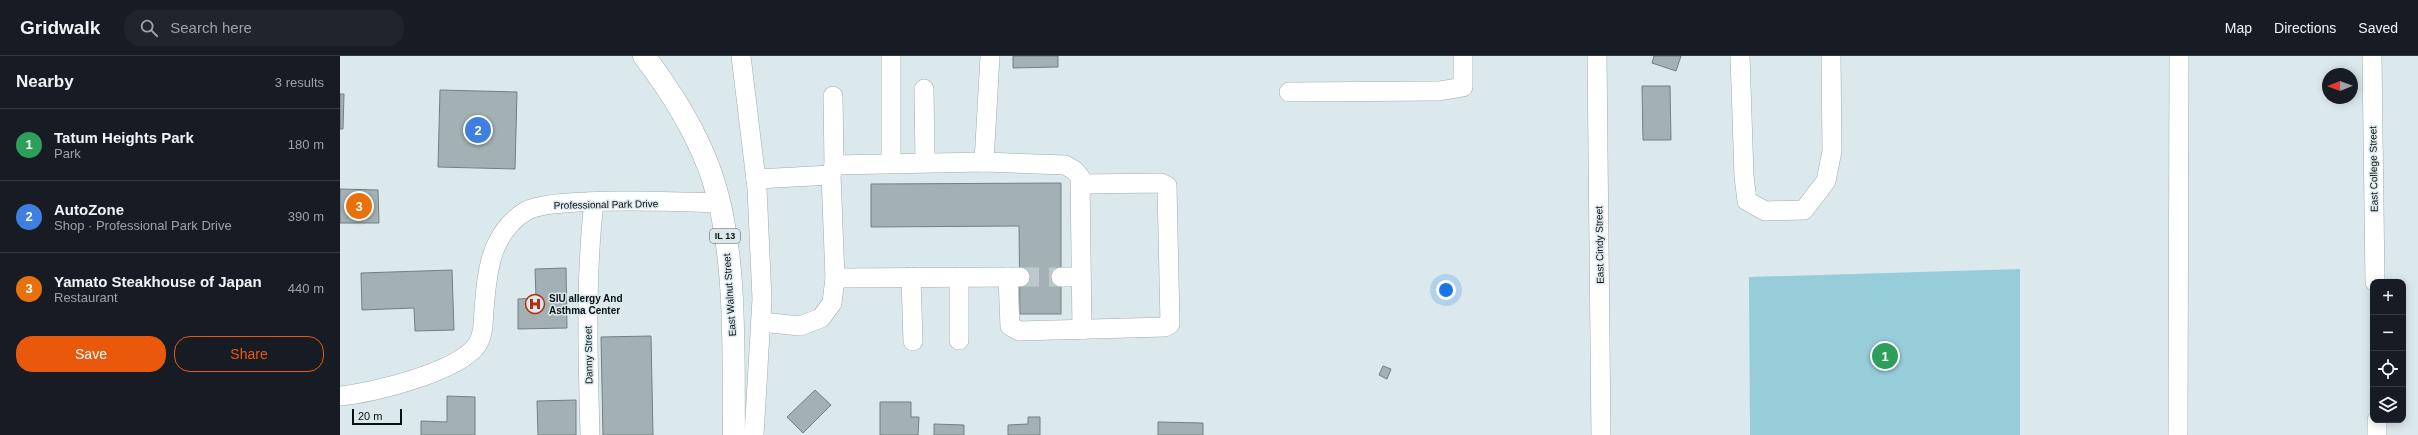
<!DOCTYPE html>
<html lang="en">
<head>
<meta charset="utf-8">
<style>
	body { margin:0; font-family:Helvetica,sans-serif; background:#20242c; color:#f1f3f6 }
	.controls { position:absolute; right:12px; bottom:12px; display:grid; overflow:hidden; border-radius:8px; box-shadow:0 2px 10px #0003 }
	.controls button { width:36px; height:36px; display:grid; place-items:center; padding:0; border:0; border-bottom:1px solid #363941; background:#171b24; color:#f1f3f6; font:20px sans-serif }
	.compass { position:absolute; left:1982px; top:12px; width:36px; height:36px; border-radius:50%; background:#171b24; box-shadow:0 2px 10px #0003; rotate:269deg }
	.scale { position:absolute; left:12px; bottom:10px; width:50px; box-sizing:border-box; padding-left:4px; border:2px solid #0a0f10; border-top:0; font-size:11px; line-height:14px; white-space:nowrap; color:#0a0f10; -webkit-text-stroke:3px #dbe9ed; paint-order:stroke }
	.you { position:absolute; left:1106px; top:234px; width:14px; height:14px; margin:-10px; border:3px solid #fff; border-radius:50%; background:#1a73e8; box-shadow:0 0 0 6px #1a73e833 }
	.badge { display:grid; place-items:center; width:26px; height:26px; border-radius:50%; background:#ea580c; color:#fff; font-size:13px; font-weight:700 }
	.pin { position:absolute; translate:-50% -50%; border:2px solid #fff; box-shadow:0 1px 4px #0006 }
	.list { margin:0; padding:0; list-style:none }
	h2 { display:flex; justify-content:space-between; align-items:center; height:52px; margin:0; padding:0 16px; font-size:17px }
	h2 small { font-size:13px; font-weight:400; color:#9ea1a6 }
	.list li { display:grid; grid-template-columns:26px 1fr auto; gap:12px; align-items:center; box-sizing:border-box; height:72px; padding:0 16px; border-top:1px solid #363941 }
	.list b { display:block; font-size:15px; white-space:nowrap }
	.list p { margin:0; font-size:13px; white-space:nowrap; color:#9ea1a6 }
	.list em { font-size:13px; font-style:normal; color:#9ea1a6 }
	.actions { display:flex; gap:8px; padding:12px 16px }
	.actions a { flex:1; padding:9px 0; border:1px solid #ea580c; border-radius:16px; text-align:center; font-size:14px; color:#ea580c }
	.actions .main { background:#ea580c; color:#fff }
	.icon { flex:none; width:22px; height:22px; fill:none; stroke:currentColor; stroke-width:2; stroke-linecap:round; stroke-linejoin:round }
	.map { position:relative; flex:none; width:2078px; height:379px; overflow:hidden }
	header { display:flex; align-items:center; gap:24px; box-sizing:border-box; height:56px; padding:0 20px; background:#171b24; border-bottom:1px solid #363941 }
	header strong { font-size:19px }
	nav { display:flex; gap:22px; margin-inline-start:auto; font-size:14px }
	.search { width:280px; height:36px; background:#20242c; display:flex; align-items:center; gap:10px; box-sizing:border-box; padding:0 14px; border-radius:16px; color:#9ea1a6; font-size:15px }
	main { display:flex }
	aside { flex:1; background:#171b24 }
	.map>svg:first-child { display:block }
</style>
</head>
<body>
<header>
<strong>Gridwalk</strong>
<div class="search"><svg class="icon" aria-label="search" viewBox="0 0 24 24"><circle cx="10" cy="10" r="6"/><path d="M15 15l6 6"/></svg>Search here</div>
<nav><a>Map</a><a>Directions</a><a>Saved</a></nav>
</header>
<main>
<aside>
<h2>Nearby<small>3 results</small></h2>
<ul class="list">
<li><span class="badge" style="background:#2e9e5b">1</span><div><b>Tatum Heights Park</b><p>Park</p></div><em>180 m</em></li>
<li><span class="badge" style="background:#3f7fe0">2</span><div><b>AutoZone</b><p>Shop · Professional Park Drive</p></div><em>390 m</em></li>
<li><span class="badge" style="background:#e8710a">3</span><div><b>Yamato Steakhouse of Japan</b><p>Restaurant</p></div><em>440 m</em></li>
</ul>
<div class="actions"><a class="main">Save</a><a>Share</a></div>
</aside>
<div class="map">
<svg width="2078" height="379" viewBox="0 0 2078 379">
	<rect width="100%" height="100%" fill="#dbe9ed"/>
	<path fill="#97cdd9" d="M1680 213V379H1410L1409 221Z"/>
	<g fill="#a3b1b4" stroke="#738083">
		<path d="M673 0H718V11L673 12Z"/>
		<path d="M1314 0H1341L1336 15 1312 7Z"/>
		<path d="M1302 30H1330L1331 84H1303Z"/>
		<path d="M100 34 177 36 175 113 98 111Z"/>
		<path d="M0 38H4L3 73H0Z"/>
		<path d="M721 127V258H680L679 170 531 171V128Z"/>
		<path d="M0 133 38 134 39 167H0Z"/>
		<path d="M226 212 227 272 178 273V243L196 242 195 213Z"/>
		<path d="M112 214 114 274 75 275 74 252 22 254 21 217Z"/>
		<path d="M311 280 313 379H263L261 281Z"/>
		<path d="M1043 310 1051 313 1047 323 1039 319Z"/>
		<path d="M475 334 491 349 463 377 447 361Z"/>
		<path d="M107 340 135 341V379H81V365L107 366Z"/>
		<path d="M236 344V379H198L197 345Z"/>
		<path d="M540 346H571V361H579L578 379H540Z"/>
		<path d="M688 361H700V379H668V369L688 368Z"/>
		<path d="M818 366 863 367V379H818Z"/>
		<path d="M594 368 624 369V379H594Z"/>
	</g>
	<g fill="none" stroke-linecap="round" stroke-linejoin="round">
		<path stroke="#bcc8cc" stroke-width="19" stroke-dasharray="19 10" stroke-linecap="butt" d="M680 221H721"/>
		<g stroke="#9eacaf" stroke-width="20">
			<g id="minor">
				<path d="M401 0 417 132 422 243 414 379"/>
				<path d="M1257 0 1261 379"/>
				<path d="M1400 0 1404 120 1407 145 1425 155 1464 154 1486 125 1492 95 1491 0"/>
				<path d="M2032 0 2035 226"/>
				<path d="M584 33 585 106"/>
				<path d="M949 36 1099 35 1123 31V0"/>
				<path d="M493 40 494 109"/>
				<path d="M644 106 650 0"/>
				<path d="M551 107V0"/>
				<path d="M416 123 491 119"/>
				<path d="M571 221 573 285"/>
				<path d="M668 221 670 270 679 275 825 271 830 268 827 130 821 127 741 128"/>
				<path d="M721 221H741"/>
				<path d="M495 222 680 221"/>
				<path d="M421 266 460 270 481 262 492 247 495 222 491 119 494 109 644 106 725 109 734 114 740 121 742 274"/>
				<path d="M619 284V221"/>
				<path d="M0 340C32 337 118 316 137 289 144 278 143 266 144 254 147 216 150 177 186 155 212 140 342 146 379 147"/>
				<path d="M2037 364V379"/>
				<path d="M250 379C248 301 245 224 254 146"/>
				<path d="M1838 379 1839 0"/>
			</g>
		</g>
		<g stroke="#9eacaf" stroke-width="23">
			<path id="highway" d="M304 0C330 34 354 72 369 112 398 190 393 296 394 379"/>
		</g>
		<use href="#minor" stroke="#fff" stroke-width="19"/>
		<use href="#highway" stroke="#fff" stroke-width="22"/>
	</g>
	<defs>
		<g id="hospital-ring" transform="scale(1)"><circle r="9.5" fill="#dbe9ed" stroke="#b72b0f" stroke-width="1.5"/><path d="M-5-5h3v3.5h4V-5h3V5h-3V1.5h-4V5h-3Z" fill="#b72b0f"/></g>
	</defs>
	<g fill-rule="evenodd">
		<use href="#hospital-ring" x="195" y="248"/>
	</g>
	<g text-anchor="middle" stroke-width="3" stroke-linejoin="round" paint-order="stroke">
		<rect fill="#dbe9ed" stroke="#495052" stroke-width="1" x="370" y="173" width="30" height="14" rx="3"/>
		<g font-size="9" font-weight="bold" fill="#0a0f10">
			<text x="385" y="183">IL 13</text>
		</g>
		<g font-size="10" fill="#0a0f10" stroke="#dbe9ed">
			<text transform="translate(2033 113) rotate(-91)" y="4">East College Street</text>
			<text transform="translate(266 148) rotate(-1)" y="4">Professional Park Drive</text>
			<text transform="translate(1259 189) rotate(-91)" y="4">East Cindy Street</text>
			<text transform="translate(389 239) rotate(-94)" y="4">East Walnut Street</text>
			<text transform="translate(248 299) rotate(-91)" y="4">Danny Street</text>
		</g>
		<g font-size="10" font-weight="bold" fill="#0a0f10" stroke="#dbe9ed" text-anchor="start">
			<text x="209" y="246">SIU allergy And<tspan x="209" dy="12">Asthma Center</tspan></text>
		</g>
	</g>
</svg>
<div class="controls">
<button>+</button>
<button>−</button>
<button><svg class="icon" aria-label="locate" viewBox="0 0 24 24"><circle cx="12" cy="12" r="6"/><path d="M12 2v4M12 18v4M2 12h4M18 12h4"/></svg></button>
<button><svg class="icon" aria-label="layers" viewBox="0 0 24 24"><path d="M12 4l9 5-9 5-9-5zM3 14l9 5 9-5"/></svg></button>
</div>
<svg class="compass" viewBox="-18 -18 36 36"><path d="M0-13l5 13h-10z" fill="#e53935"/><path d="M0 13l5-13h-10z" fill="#9ea1a6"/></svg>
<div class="scale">20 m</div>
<div class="you"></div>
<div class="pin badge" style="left:1545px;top:300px;background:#2e9e5b">1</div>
<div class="pin badge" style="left:138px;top:74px;background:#3f7fe0">2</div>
<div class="pin badge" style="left:19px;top:150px;background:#e8710a">3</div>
</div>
</main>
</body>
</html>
